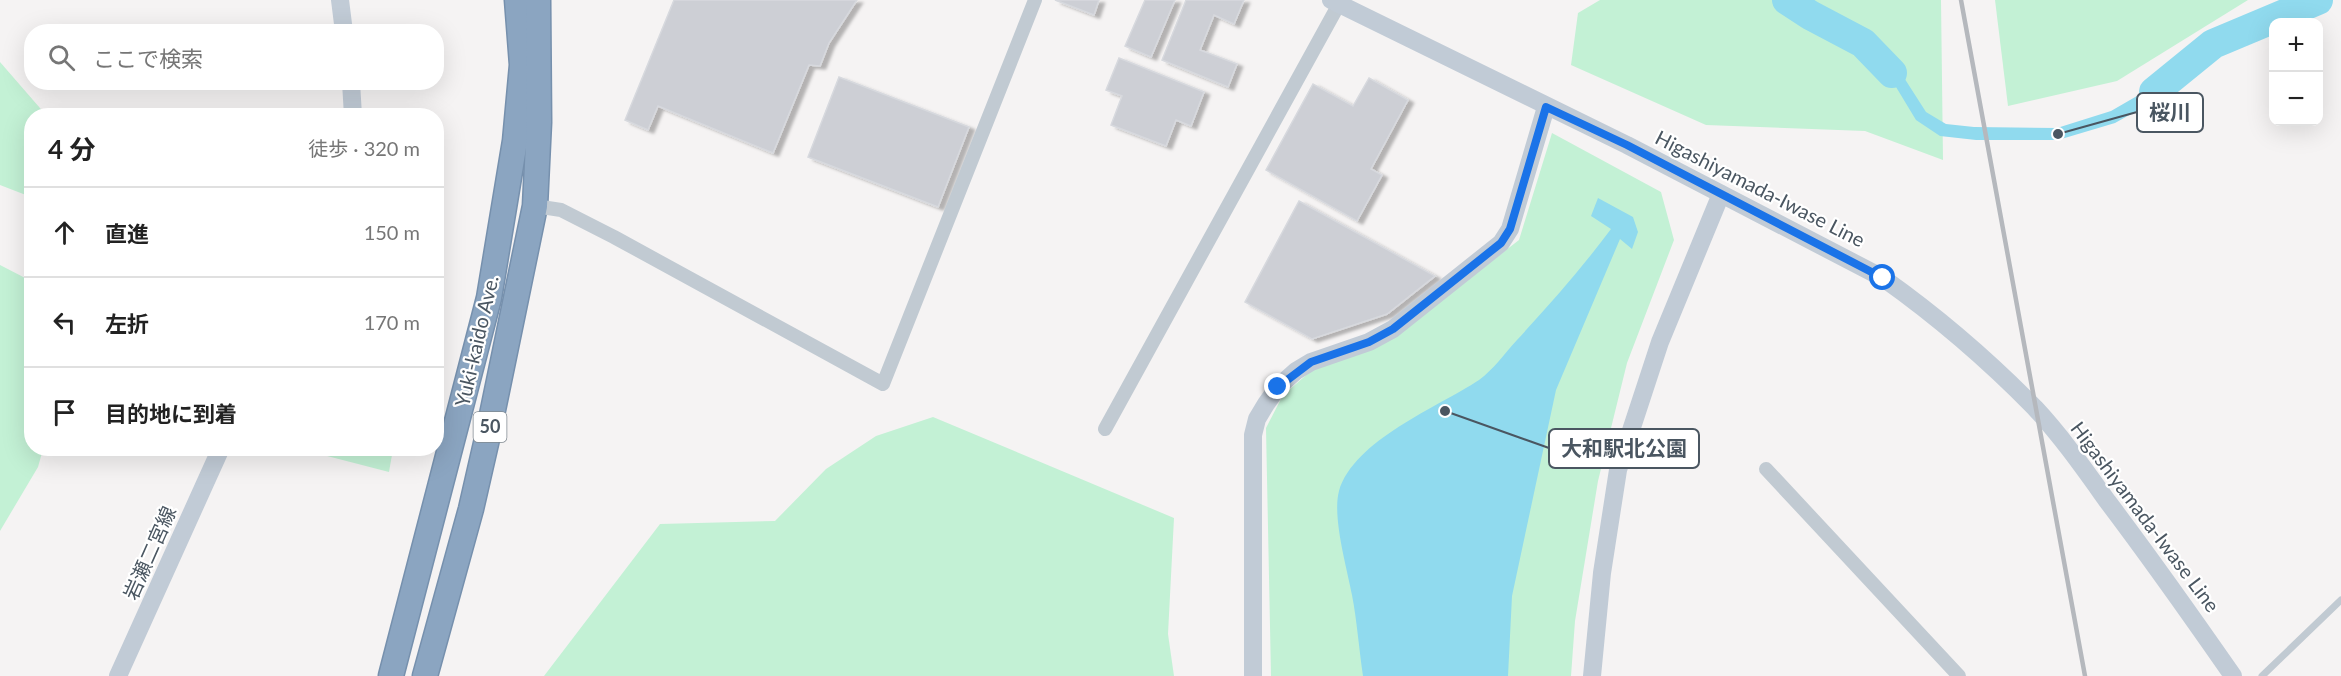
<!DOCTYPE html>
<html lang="ja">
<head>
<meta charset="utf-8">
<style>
	body { margin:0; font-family:Lato,"Noto Sans JP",sans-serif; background:#f6f6f6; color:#222 }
	.controls { position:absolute; right:18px; top:18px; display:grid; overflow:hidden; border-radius:12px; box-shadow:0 6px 24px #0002 }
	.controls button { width:54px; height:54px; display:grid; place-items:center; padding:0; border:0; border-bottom:2px solid #e0e0e0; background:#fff; color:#222; font:30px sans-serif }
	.stop { position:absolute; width:18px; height:18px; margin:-14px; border:4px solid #1a73e8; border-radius:50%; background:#fff }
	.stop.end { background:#1a73e8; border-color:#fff; box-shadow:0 2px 6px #0008 }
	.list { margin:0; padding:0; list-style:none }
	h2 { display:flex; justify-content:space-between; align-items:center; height:78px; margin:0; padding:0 24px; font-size:26px }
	h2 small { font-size:20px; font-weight:400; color:#767676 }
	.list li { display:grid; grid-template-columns:39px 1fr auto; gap:18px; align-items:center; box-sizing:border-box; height:90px; padding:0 24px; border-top:2px solid #e0e0e0 }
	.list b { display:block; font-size:22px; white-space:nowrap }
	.list em { font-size:20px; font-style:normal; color:#767676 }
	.icon { flex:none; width:33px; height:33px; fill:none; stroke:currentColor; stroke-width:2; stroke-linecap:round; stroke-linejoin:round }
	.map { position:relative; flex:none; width:2341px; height:676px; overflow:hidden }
	.search { position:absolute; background:#fff; box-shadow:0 6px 24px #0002; left:24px; top:24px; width:420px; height:66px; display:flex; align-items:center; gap:15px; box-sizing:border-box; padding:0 21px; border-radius:24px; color:#767676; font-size:22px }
	.panel { position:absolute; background:#fff; box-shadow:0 6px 24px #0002; left:24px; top:108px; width:420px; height:348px; border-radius:24px }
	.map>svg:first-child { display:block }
</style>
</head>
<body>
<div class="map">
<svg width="2341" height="676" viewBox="0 0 2341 676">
	<defs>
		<filter id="shadow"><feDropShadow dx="5.5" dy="3" stdDeviation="1.5" flood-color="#0004"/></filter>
	</defs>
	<rect width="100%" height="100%" fill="#f5f3f3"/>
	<g fill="#c3f1d5">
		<path d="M1600 0H1941L1943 160 1865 131 1706 125 1571 65 1578 13Z"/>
		<path d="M1995 0H2248L2117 81 2008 106Z"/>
		<path d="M0 62 46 115 32 116 31 197 0 185Z"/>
		<path d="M1552 133 1661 192 1674 240 1627 363 1598 481 1575 621 1571 676H1271L1266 428 1283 395 1311 371 1393 338 1519 240Z"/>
		<path d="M0 265 31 281 32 448 43 449 38 467 0 531Z"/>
		<path d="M933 417 1174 518 1168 634 1174 676H544L660 524 775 521 826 469 876 436Z"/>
		<path d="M300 449H393L389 472Z"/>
	</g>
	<g fill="#90daee">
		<path d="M1867 39 1901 73 1926 112 1946 124 1974 127 2057 128 2111 111 2156 85 2184 62 2190 70 2140 109 2115 123 2058 140H1976L1940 136 1916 120 1893 82 1859 48Z"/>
		<path d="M1598 198 1633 217 1638 232 1632 249 1620 239 1556 390 1512 596 1508 676H1363C1359 649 1357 621 1352 595 1347 568 1332 517 1339 491 1354 440 1438 407 1479 380 1493 370 1505 353 1517 340 1550 304 1582 268 1611 229L1591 216Z"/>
	</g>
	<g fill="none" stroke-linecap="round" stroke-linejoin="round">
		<g stroke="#90daee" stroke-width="30">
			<path d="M1787 0 1810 15 1863 43 1892 73"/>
			<path d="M2154 92 2213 44 2318 0"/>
		</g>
	</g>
	<g fill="#cdcfd5" stroke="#d7d9de" stroke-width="1.5" filter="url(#shadow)">
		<path d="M674 0H857L829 43 820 66 809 65 773 153 658 106 648 130 625 120Z"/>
		<path d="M1055 0H1099L1094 15Z"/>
		<path d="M1145 0H1175L1151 57 1125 46Z"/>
		<path d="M1186 0H1244L1234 24 1214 15 1200 50 1237 64 1228 87 1162 60Z"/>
		<path d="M1119 58 1204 92 1191 126 1176 120 1166 146 1111 125 1122 96 1106 90Z"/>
		<path d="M839 77 969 127 938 207 808 157Z"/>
		<path d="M1369 78 1408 100 1371 169 1382 175 1357 221 1266 170 1313 84 1353 106Z"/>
		<path d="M1299 201 1435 276 1387 314 1312 339 1245 302Z"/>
	</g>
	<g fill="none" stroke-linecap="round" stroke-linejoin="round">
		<g stroke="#7690ad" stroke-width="27">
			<g id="highway">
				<path d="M391 676 489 298 515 141 522 65 517 0"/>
				<path d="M425 676 471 509 487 439 535 206 539 122 538 0"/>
			</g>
		</g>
		<path stroke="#c1cad2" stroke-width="7" d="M2262 676 2341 600"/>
		<g stroke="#c1cad2" stroke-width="14">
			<path d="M535 206 561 210 614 237 883 384 1035 0"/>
			<path d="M1105 429 1339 4"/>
			<path d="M1766 469 1959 676"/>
		</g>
		<g stroke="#c1cbd6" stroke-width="18">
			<path d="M340 0 344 32"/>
			<path d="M1331 0 1627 145 1883 278C1938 317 1988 360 2035 408 2062 437 2085 470 2108 502 2151 559 2192 617 2233 676"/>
			<path d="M351 82 353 116"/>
			<path d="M118 676 221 448"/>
			<path d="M1253 676V435L1257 419 1266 404 1278 387 1296 371 1311 362 1369 342 1393 329 1501 243 1510 229 1546 107"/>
			<path d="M1592 676 1602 573 1618 470 1660 342 1721 194"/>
		</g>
		<use href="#highway" stroke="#8ba5c1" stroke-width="24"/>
		<path stroke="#b5b8bd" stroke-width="4.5" d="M1961 0 2085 676"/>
	</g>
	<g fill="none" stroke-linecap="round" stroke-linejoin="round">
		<path stroke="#1a73e8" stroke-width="8" d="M1278 387 1311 362 1369 342 1393 329 1501 243 1510 229 1546 107 1627 145 1883 278"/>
	</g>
	<g text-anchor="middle" stroke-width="4.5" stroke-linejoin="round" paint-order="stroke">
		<rect fill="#fff" stroke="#808990" stroke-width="1.5" x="473.5" y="412" width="33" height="30" rx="4.5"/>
		<g font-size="18" font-weight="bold" fill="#4a5661">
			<text x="490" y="433">50</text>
		</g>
		<g font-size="20" fill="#4a5661" stroke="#fff">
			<text transform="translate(1760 189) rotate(27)" y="7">Higashiyamada-Iwase Line</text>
			<text transform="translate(477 341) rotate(-77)" y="7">Yuki-kaido Ave.</text>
			<text transform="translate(2145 517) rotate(53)" y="7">Higashiyamada-Iwase Line</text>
			<text transform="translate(150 553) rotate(-66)" y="7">岩瀬二宮線</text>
		</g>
	</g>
	<path fill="none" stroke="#4a5661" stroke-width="2" d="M2058 134L2137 112M1445 411L1549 448"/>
	<g fill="#4a5661" stroke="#fff" stroke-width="2">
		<circle cx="2058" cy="134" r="6"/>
		<circle cx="1445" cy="411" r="6"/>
	</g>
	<g fill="#fff" stroke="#4a5661" stroke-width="2">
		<rect x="2137" y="93" width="66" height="39" rx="6"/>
		<rect x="1549" y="429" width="150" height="39" rx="6"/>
	</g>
	<g font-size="21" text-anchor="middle" font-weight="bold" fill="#4a5661">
		<text x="2170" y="120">桜川</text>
		<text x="1624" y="456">大和駅北公園</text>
	</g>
</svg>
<div class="controls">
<button>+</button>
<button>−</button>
</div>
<div class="stop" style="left:1883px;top:278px"></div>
<div class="stop end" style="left:1278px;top:387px"></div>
<div class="search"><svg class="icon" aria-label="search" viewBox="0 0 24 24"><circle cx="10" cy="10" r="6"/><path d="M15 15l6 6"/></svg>ここで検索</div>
<section class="panel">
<h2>4 分<small>徒歩 · 320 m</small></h2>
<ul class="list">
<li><svg class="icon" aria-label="ahead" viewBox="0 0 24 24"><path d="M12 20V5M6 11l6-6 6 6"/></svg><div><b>直進</b></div><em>150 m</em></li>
<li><svg class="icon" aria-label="left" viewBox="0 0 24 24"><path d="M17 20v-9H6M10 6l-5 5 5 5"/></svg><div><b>左折</b></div><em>170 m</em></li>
<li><svg class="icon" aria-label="arrive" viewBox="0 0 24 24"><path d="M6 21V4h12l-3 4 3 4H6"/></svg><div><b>目的地に到着</b></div></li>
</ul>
</section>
</div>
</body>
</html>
